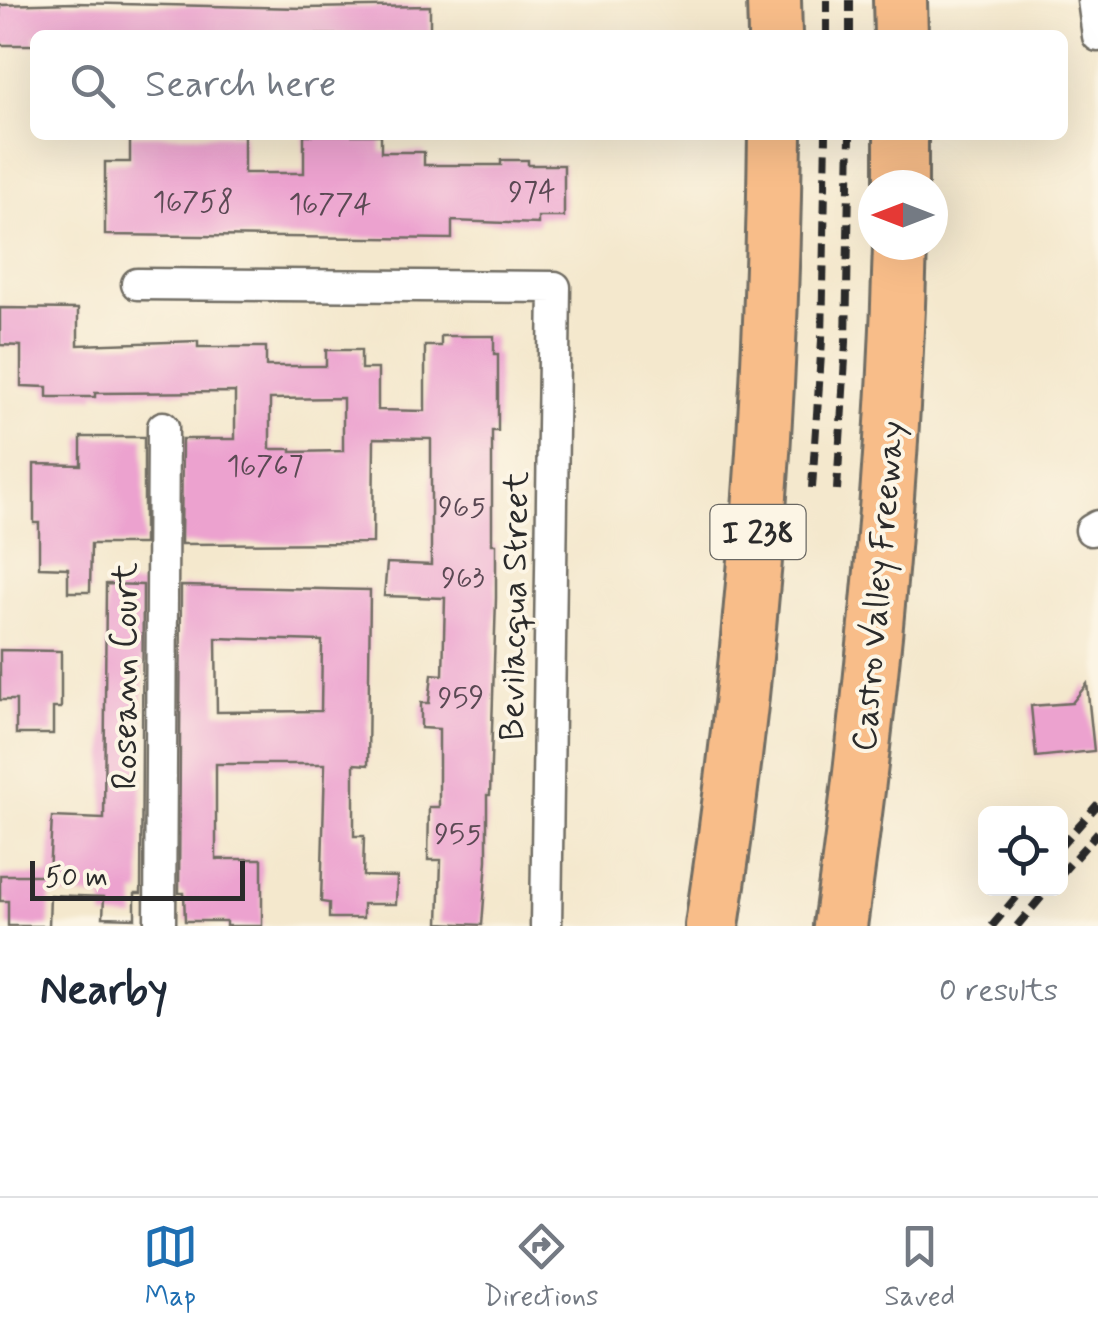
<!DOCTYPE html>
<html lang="en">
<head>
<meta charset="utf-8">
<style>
	body { margin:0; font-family:Mynerve,sans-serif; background:#f6f6f7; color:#1f2937 }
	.controls { position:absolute; right:30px; bottom:30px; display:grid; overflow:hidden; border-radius:15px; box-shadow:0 10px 40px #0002 }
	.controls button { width:90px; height:90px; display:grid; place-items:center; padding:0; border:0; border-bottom:2px solid #e0e1e3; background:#fff; color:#1f2937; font:50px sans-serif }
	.compass { position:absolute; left:858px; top:170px; width:90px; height:90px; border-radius:50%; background:#fff; box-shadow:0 10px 40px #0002; rotate:270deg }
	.scale { position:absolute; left:30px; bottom:25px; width:215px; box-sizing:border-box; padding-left:10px; border:5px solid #2b2b2b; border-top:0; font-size:28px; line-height:35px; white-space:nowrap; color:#2b2b2b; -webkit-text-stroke:8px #fcf5e5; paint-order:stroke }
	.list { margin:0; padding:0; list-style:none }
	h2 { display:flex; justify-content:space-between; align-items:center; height:130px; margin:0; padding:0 40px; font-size:42px }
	h2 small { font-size:32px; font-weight:400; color:#747a83 }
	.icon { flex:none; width:55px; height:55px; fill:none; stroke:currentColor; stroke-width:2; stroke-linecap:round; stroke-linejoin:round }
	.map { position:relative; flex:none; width:1098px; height:926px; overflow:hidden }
	.search { position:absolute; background:#fff; box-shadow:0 10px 40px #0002; left:30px; right:30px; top:30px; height:110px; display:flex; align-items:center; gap:25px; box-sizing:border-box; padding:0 35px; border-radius:15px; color:#747a83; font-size:38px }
	.sheet { height:270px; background:#fff }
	nav { display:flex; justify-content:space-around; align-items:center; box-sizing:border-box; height:140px; border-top:2px solid #e0e1e3; background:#fff; font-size:28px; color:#747a83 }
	nav a { display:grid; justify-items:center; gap:5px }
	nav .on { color:#1f6fb2 }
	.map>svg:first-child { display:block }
</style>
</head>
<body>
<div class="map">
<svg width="1098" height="926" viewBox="0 0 1098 926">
	<rect width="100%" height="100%" fill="#fcf5e5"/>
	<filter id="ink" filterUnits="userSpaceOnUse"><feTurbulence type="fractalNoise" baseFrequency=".01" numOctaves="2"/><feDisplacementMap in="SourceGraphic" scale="20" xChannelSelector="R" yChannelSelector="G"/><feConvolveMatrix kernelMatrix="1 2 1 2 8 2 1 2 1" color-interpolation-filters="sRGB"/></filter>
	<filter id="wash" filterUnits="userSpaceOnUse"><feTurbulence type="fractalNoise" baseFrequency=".0048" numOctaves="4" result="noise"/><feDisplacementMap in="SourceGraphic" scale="40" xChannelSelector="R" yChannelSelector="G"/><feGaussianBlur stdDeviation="2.25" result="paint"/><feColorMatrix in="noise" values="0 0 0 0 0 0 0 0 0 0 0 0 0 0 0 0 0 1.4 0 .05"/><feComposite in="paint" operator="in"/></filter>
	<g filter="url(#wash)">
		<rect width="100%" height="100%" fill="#f4e8cd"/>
		<g id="blocks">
			<g fill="#eca2cf" fill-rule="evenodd">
				<path d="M74 3 303 8 430 6V35H35V45H0V5Z"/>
				<path d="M130 135H244V173H304V135H381V152H424V165H501V160H528V165H564V217H538V224L452 221V239L105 235V162H130Z"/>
				<path d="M0 308 78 309V345L198 341V347H266V366H326V350H361V369H378V410L425 411V346H441V336H494V354H498V431H492V544H496V598L490 795H487V860L482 925 439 923 441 860H428L429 807H439V729L421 728V703H429L432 674 443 675 445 598 384 596 387 563 431 565V439L374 438 373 543 181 544 182 439H235V392L95 393V397H47V387L21 386V346L0 345ZM343 398V451L291 452V449H270V399Z"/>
				<path d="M81 437H144V544H91L90 592H68V568L39 567V523H34V464L81 465Z"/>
				<path d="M106 584 143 585 141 893H135V918L103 917 104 897 50 895 49 926H8V901H0V875H49L52 817 104 819Z"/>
				<path d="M181 586 370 590 368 765 354 764V836H364L363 876 397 877 396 904H363V918H329V903L321 902 325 764H216V859H262V926H226V921H185L184 893H179ZM216 638 322 641 321 711 217 712Z"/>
				<path d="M0 650 61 651V708H53V734H16V700H0Z"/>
				<path d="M1087 684 1094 751 1036 757 1031 706 1072 703Z"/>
			</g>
		</g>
	</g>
	<g filter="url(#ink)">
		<use href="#blocks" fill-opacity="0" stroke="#716d64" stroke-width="2.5"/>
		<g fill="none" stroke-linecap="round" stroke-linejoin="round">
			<g stroke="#716d64" stroke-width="35">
				<g id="minor">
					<path d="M1093 0 1098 36"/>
					<path d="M137 284 555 287 546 926"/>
					<path d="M1091 530 1098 526"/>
					<path d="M160 926 163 427"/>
				</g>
			</g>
			<g stroke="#716d64" stroke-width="58">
				<g id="motorway">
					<path d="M774 0 775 35"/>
					<path d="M900 0 901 35"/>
					<path d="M901 185V135"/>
					<path d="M712 926C752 664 772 400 775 135"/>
					<path d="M840 926C872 700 894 473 900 245"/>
				</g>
			</g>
			<use href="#minor" stroke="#fff" stroke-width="30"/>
			<use href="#motorway" stroke="#f8bd89" stroke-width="52"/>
			<g stroke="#2b2b2b" stroke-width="8" stroke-dasharray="15 8" stroke-linecap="butt">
				<path d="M827 35V0"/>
				<path d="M850 35V0"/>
				<path d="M812 488 822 340 826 135"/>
				<path d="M837 490 846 342 850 135"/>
				<path d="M1060 847 1098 804"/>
				<path d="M1060 875 1098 832"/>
				<path d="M992 926 1024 888"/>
				<path d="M1017 926 1049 888"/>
			</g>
		</g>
	</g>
	<g text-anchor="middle" stroke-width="8" stroke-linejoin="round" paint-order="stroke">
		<g font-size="30" fill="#5b4954">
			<text x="532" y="201">974</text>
			<text x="193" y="211">16758</text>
			<text x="330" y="213">16774</text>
			<text x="265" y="475">16767</text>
			<text x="462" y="516">965</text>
			<text x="463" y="587">963</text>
			<text x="461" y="707">959</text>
			<text x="458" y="843">955</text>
		</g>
		<rect fill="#fcf5e5" stroke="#6a6863" stroke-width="2.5" x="710.5" y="505" width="95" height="54" rx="8"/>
		<g font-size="32" font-weight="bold" fill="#2b2b2b">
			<text x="758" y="543">I 238</text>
		</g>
		<g font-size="35" fill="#2b2b2b" stroke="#fcf5e5">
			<text transform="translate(877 586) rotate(-85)" y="12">Castro Valley Freeway</text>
			<text transform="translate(513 606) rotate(-89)" y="12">Bevilacqua Street</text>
			<text transform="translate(124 676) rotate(-90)" y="12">Roseann Court</text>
		</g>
	</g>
</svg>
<div class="controls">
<button><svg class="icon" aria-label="locate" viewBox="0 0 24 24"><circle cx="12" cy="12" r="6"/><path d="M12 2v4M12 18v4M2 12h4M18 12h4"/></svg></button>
</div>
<svg class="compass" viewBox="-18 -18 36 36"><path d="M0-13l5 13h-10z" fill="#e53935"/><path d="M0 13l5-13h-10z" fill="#747a83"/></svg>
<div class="scale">50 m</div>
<div class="search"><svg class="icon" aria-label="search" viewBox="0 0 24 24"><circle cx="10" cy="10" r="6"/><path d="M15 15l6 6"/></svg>Search here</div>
</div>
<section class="sheet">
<h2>Nearby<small>0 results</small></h2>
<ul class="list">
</ul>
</section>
<nav>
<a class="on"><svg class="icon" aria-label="map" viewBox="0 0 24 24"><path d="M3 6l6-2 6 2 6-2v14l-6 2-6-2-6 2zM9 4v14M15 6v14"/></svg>Map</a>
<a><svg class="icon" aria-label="directions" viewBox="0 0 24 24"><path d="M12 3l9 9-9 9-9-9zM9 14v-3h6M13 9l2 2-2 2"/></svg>Directions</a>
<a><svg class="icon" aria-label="saved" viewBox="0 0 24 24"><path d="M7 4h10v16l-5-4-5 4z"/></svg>Saved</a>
</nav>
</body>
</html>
